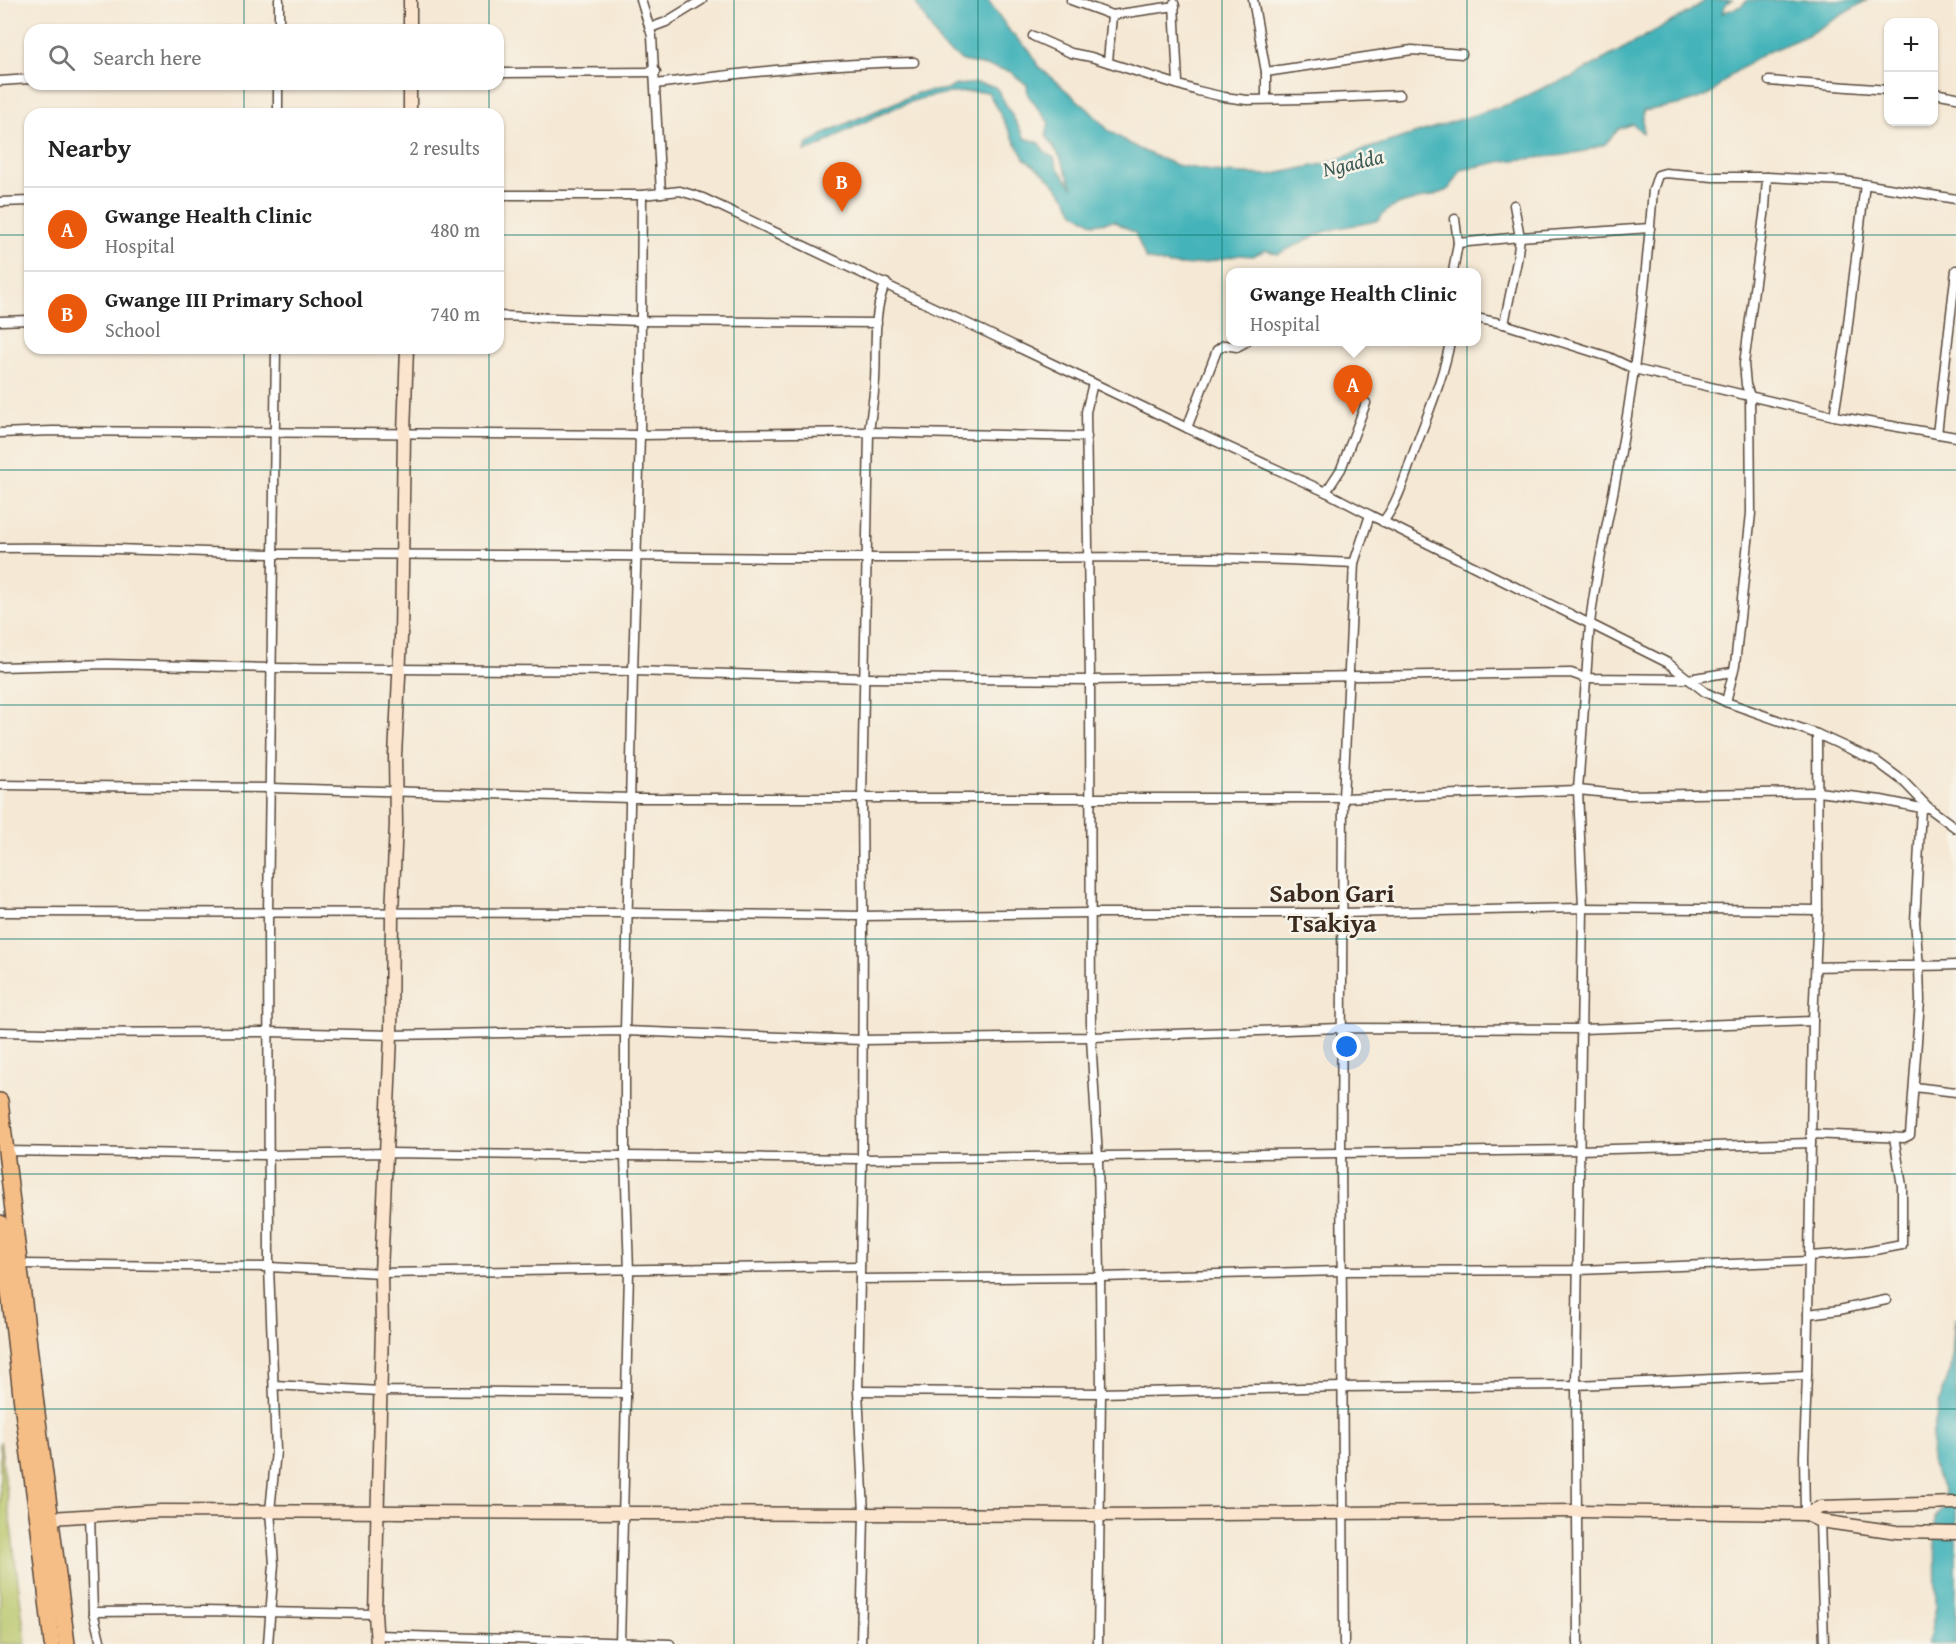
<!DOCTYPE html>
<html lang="en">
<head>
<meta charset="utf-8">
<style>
	body { margin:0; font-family:"Gentium Book Plus",serif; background:#f6f6f6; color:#222 }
	.controls { position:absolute; right:18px; top:18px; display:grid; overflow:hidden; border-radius:12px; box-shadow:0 2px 4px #0004 }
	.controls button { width:54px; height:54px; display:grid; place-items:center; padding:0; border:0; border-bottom:2px solid #e0e0e0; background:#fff; color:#222; font:30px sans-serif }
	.you { position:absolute; left:1347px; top:1047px; width:21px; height:21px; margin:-15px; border:4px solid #fff; border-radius:50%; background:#1a73e8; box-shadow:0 0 0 9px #1a73e833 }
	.badge { display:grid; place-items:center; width:39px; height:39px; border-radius:50%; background:#ea580c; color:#fff; font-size:20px; font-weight:700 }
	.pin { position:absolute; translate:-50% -50px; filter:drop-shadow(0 2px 3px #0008) }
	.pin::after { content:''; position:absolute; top:32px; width:21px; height:18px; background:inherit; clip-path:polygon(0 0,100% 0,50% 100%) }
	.popup { position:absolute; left:1226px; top:268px; width:255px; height:78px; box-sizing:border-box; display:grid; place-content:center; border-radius:12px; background:#fff; filter:drop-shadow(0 2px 4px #0005); font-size:20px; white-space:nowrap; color:#767676 }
	.popup b { font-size:22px; color:#222 }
	.popup::after { content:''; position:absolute; left:50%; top:100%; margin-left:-12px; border:12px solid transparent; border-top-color:#fff }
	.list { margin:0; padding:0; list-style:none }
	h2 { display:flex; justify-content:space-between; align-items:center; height:78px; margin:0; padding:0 24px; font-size:26px }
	h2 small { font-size:20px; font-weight:400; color:#767676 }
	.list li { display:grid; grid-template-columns:39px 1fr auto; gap:18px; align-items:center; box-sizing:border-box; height:84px; padding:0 24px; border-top:2px solid #e0e0e0 }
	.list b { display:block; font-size:22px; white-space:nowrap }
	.list p { margin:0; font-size:20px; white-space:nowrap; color:#767676 }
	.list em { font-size:20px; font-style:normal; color:#767676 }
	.icon { flex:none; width:33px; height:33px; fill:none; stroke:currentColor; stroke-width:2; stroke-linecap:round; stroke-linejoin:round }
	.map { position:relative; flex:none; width:1956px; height:1644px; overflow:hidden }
	.search { position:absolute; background:#fff; box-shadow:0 2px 4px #0004; left:24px; top:24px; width:480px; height:66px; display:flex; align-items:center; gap:15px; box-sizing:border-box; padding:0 21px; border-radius:18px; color:#767676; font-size:22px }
	.panel { position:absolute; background:#fff; box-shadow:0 2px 4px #0004; left:24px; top:108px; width:480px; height:246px; border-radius:18px }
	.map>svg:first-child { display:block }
</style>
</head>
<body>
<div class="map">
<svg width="1956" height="1644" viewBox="0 0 1956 1644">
	<rect width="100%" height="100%" fill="#f7f3e8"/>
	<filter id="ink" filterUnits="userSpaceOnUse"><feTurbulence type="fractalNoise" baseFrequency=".0167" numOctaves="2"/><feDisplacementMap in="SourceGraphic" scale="12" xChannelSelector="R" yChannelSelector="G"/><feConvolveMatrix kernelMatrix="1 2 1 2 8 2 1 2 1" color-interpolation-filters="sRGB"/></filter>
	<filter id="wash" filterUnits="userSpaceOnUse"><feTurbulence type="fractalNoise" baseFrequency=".008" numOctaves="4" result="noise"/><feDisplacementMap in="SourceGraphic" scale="24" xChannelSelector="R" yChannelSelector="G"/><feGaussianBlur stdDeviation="1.35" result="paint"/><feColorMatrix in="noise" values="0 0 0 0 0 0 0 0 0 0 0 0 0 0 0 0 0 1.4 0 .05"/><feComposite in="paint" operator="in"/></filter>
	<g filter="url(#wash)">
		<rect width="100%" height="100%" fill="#f5e8d4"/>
		<path fill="#b7c567" stroke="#797842" stroke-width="1.5" d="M0 1441 26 1644H0Z"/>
		<g fill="#44b4ba" stroke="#406f6c" stroke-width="1.5">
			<path d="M914 0H988L1011 33 1031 52 1038 66 1089 110 1109 131 1139 149 1176 165 1223 173 1269 175 1328 163 1360 151 1512 103 1547 86 1572 77 1687 13 1706 0H1732L1726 4 1722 13 1741 6 1748 0H1867L1806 36 1765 53 1732 74 1711 94 1683 104 1643 111V133L1632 124 1619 129 1605 144 1585 151 1565 155 1504 161 1461 170C1457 176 1453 186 1447 190 1429 201 1390 199 1379 220 1364 225 1347 225 1331 230 1312 235 1296 246 1278 254L1266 250 1252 256 1239 255 1203 263 1188 265H1170L1146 259 1135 233 1114 221 1094 224 1074 212 1065 196 1048 177 1024 158 988 92C958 91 925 95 897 107 880 114 863 123 846 131 830 139 823 147 805 151L807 145 827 132 917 93 948 89 956 85 977 83 996 87 1025 138 1038 142 1046 153 1054 158 1057 167 1073 188 1060 157 1046 135 1049 123 1028 95 1027 85 1009 71 963 61 942 47Z"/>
			<path d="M1956 1317V1644H1928L1936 1607 1935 1518 1943 1508 1944 1491 1931 1463 1932 1436 1943 1388C1956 1374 1951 1337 1956 1317Z"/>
		</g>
	</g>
	<g filter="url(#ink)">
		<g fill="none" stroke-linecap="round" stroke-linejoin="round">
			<g stroke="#574639" stroke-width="11">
				<g id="street">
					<path d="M641 0 652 36 661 193"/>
					<path d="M1071 0 1112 15 1175 6"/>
					<path d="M1253 0 1266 72V99"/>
					<path d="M1174 3 1178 83"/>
					<path d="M650 28 666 22 702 0"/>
					<path d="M279 30V0"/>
					<path d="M1033 36 1071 53 1091 57 1198 91 1224 97 1247 100 1305 99 1400 95"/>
					<path d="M1108 62 1112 15"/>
					<path d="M1266 72 1412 50 1462 54"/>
					<path d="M498 73 656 72"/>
					<path d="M0 81 30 79"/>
					<path d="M1769 81 1888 90"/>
					<path d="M656 84C742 73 827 63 914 62"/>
					<path d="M1934 93 1956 97"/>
					<path d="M278 114V84"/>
					<path d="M1767 177 1765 208 1744 364 1746 385 1750 396 1751 513 1735 665 1726 702 1817 734 1876 761 1903 781 1929 808 1956 828"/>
					<path d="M498 195H642L680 191 703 198 1093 383"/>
					<path d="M0 202 30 201"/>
					<path d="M1458 243 1520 237 1650 228"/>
					<path d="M1453 272 1458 243 1455 219"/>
					<path d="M498 316 640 321 877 323"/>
					<path d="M1476 318 1504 324 1609 357 1634 369 1834 416 1956 437"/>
					<path d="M0 321 30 320"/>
					<path d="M1504 324 1517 261 1520 237 1514 205"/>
					<path d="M1246 342 1237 347 1224 345 1217 350 1187 428 1326 492"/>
					<path d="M1834 416 1846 340 1865 184"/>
					<path d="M0 433 52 431 640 435 869 432 1087 437"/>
					<path d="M1937 434 1956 270"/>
					<path d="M1370 515 1590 624 1578 790 1583 908 1576 1385 1578 1644"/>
					<path d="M1383 522C1399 501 1406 473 1415 449 1428 413 1443 379 1450 342"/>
					<path d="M0 548C91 546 181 552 272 554 349 555 426 555 504 555 626 555 749 559 871 558 1032 558 1193 554 1354 563"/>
					<path d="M0 667 107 664 271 668 633 671 865 678 1090 680 1571 673 1585 678 1688 679 1732 672"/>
					<path d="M1726 702 1705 692 1668 663 1590 624C1596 568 1610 513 1620 457 1636 369 1646 280 1653 190L1658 175 1665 173 1713 177H1767L1845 181 1956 199"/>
					<path d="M0 785 271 788 631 798H1343L1578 790 1628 795 1818 792 1881 800 1921 808H1929"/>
					<path d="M0 912 629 913 863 916 1090 913H1342L1583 908 1818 910"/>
					<path d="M1816 967C1863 965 1909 967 1956 965"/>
					<path d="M0 1032 45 1033 269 1032 391 1035 625 1031 862 1040 1091 1037 1341 1028 1582 1029 1813 1021"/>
					<path d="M1914 1087 1956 1092"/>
					<path d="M1811 1134 1904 1138 1910 1135 1920 1001 1919 966 1915 922 1921 808"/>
					<path d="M6 1151 269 1155 387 1153 862 1159 1579 1150 1811 1143"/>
					<path d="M1809 1256 1865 1252 1902 1245V1186L1894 1137"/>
					<path d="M21 1264 269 1267 381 1273 860 1266"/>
					<path d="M860 1279 1100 1277 1341 1271 1579 1270 1809 1261"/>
					<path d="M1808 1314 1839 1310 1886 1300"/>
					<path d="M274 1385 380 1391 626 1393"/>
					<path d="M858 1391 1101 1393 1342 1387 1576 1385 1807 1375"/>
					<path d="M1805 1514 1804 1456 1807 1375 1813 1021 1818 910 1817 734"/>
					<path d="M90 1515 93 1612 101 1644"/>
					<path d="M1820 1521 1824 1644"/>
					<path d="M93 1612 202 1611 375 1614"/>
					<path d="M376 1635 670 1644"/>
					<path d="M268 1644 274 1564 270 1511 276 1451 269 1267 268 913 276 348"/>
					<path d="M620 1644 629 1271 625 1157V1031L633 671 640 435 642 195"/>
					<path d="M861 1644 864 1514 858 1391 862 1159 863 916 862 798 869 432C871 415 874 398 875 380 877 349 872 311 886 283"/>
					<path d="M1098 1644 1101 1393 1100 1277 1098 1158 1091 1037 1090 680 1086 412 1093 383 1187 428"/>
					<path d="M1344 1644 1341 1152 1343 798 1354 563 1370 515 1326 492 1341 469 1366 403"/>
				</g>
			</g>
			<g stroke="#574639" stroke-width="15">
				<g id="secondary">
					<path d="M410 30V0"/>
					<path d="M410 114V84"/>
					<path d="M1805 1514 1820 1521 1897 1532 1956 1533"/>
					<path d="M42 1520 51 1518 161 1511 1098 1515 1578 1511 1805 1514 1821 1507 1956 1503"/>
					<path d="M377 1644 375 1614 382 1328 381 1273 391 1035 392 913 396 824 395 756 401 637 404 433 407 348"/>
				</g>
			</g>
			<g stroke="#574639" stroke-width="18">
				<g id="highway">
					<path d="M0 1101 38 1421 67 1644"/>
					<path d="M0 1223 13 1323 22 1404 38 1521 52 1644"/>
				</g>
			</g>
			<use href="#street" stroke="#fff" stroke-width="8"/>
			<use href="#secondary" stroke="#fbe5cf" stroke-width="12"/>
			<use href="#highway" stroke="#f6be87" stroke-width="15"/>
		</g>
	</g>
	<path fill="none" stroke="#0f766e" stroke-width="1.5" stroke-opacity="0.55" d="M244 0V30M489 0V30M734 0V1644M978 0V1644M1222 0V1644M1467 0V1644M1712 0V1644M244 84V114M489 84V114M0 235H30M498 235H1956M244 348V1644M489 348V1644M0 470H1956M0 705H1956M0 939H1956M0 1174H1956M0 1409H1956"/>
	<g text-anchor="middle" stroke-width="5" stroke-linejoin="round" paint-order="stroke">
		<g font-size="21" font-style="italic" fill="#3e5a55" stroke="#f7f3e8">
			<text transform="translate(1353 163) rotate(-13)" y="7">Ngadda</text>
		</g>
		<g font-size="26" font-weight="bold" fill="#3b2a1e" stroke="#f7f3e8">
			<text x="1332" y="902">Sabon Gari<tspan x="1332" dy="30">Tsakiya</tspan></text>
		</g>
	</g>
</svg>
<div class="controls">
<button>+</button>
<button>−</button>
</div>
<div class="you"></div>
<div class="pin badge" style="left:1353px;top:415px">A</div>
<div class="popup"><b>Gwange Health Clinic</b>Hospital</div>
<div class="pin badge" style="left:842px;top:212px">B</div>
<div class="search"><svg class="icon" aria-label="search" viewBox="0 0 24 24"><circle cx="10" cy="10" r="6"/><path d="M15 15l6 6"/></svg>Search here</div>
<section class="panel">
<h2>Nearby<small>2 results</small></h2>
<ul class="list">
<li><span class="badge">A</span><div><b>Gwange Health Clinic</b><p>Hospital</p></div><em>480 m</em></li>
<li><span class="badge">B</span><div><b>Gwange III Primary School</b><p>School</p></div><em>740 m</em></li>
</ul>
</section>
</div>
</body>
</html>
